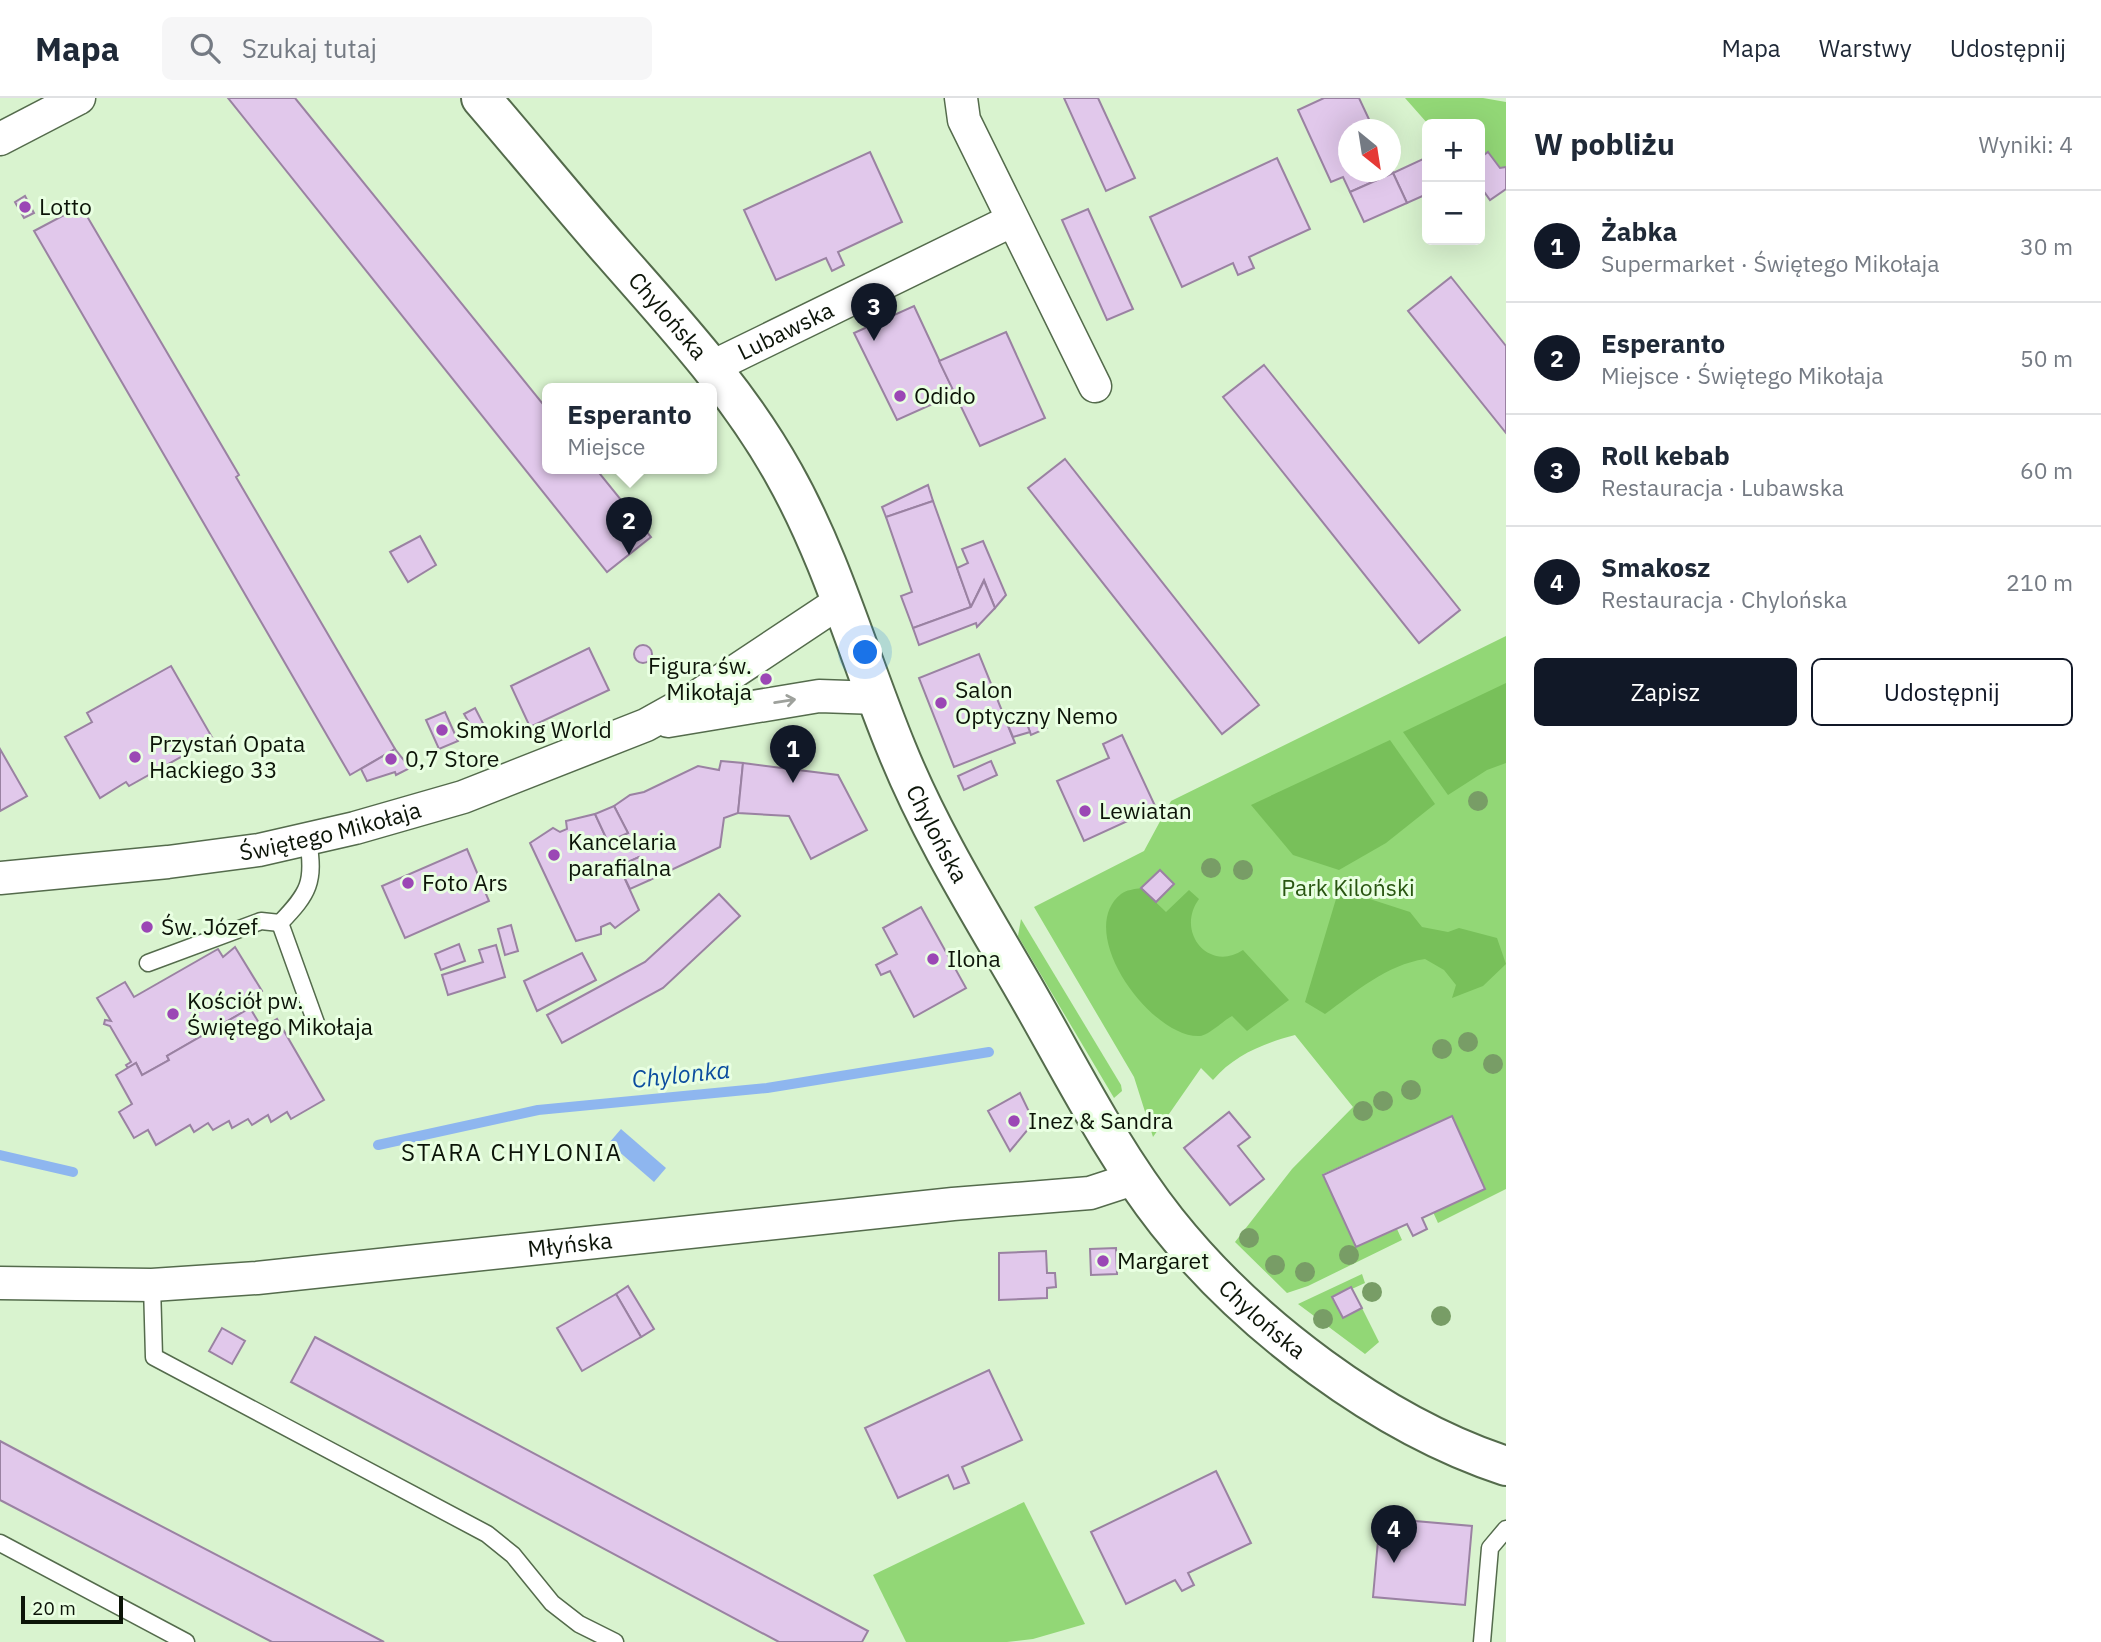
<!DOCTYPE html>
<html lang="pl">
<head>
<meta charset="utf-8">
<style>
	body { margin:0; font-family:"IBM Plex Sans",sans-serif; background:#f6f6f7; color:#1f2937 }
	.controls { position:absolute; right:21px; top:21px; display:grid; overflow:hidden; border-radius:10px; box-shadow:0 7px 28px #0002 }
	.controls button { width:63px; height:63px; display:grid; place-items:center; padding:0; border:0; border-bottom:2px solid #e0e1e3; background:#fff; color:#1f2937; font:35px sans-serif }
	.compass { position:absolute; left:1338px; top:21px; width:63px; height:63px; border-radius:50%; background:#fff; box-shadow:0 7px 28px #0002; rotate:150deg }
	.scale { position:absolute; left:21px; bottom:18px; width:102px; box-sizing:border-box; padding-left:7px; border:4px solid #0c1408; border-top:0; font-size:19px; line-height:24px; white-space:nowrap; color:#0c1408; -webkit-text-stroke:5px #e9ffe2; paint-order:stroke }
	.you { position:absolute; left:866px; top:555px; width:24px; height:24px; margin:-18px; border:5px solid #fff; border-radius:50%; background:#1a73e8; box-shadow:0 0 0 10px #1a73e833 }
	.badge { display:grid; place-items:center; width:46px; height:46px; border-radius:50%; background:#111827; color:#fff; font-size:23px; font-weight:700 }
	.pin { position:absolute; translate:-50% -58px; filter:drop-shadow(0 2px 4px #0008) }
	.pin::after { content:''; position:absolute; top:37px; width:24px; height:21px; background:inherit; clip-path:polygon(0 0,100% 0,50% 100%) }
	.popup { position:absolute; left:542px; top:285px; width:175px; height:91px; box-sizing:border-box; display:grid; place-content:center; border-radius:10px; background:#fff; filter:drop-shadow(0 2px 5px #0005); font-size:23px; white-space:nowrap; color:#747a83 }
	.popup b { font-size:26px; color:#1f2937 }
	.popup::after { content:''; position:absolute; left:50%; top:100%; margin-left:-14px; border:14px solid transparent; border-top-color:#fff }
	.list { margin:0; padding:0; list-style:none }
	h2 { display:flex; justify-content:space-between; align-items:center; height:91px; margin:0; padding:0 28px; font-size:30px }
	h2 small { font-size:23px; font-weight:400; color:#747a83 }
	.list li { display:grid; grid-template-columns:46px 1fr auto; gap:21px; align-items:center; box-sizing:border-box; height:112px; padding:0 28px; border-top:2px solid #e0e1e3 }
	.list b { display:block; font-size:26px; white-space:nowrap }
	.list p { margin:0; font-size:23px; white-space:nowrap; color:#747a83 }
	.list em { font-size:23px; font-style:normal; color:#747a83 }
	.actions { display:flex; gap:14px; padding:21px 28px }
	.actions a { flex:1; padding:16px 0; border:2px solid #111827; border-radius:10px; text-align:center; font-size:24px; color:#111827 }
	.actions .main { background:#111827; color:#fff }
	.icon { flex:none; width:38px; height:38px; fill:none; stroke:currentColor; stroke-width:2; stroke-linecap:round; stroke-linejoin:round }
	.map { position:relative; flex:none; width:1506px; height:1544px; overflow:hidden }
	header { display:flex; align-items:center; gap:42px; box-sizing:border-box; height:98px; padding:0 35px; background:#fff; border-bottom:2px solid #e0e1e3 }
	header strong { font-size:33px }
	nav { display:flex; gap:38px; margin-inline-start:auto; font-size:24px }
	.search { width:490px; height:63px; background:#f6f6f7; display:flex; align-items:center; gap:18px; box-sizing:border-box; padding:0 24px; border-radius:10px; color:#747a83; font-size:26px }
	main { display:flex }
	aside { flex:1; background:#fff }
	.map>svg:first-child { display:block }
</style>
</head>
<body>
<header>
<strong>Mapa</strong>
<div class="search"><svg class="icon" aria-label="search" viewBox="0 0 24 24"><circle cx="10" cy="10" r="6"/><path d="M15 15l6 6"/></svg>Szukaj tutaj</div>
<nav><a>Mapa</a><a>Warstwy</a><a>Udostępnij</a></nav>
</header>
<main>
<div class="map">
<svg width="1506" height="1544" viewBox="0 0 1506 1544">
	<rect width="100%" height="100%" fill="#d9f3cf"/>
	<g fill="#92d776">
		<path d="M1405 0H1483L1506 4V69L1500 70 1488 54 1480 60V26H1428Z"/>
		<path d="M1506 538V1091L1438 1125 1433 1114 1485 1090 1452 1018 1323 1076 1356 1149 1397 1131 1402 1142 1308 1188 1287 1195 1235 1144 1292 1071 1353 1009 1295 937C1264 945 1234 957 1213 982L1201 970 1153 1039 1134 979 1034 809 1144 753 1171 703Z"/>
		<path d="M1021 821 1121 987 1122 993 1114 1000 1018 838Z"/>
		<path d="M1362 1176 1365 1185 1332 1200 1343 1220 1362 1210 1379 1244 1365 1256 1298 1206Z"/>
		<path d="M1024 1404 1085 1526 1033 1541 1007 1544H906L873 1477Z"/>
	</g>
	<g fill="#78c05a">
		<path d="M1506 585V665L1487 672 1448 697 1403 634Z"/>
		<path d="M1390 642 1435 706 1386 745 1339 772 1293 757 1251 707Z"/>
		<path d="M1141 790 1166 814 1189 792 1199 801C1175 834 1209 875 1243 852L1289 902 1247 933 1232 918C1223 923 1209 937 1200 938 1152 941 1073 834 1121 796 1126 792 1135 791 1141 790Z"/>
		<path d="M1339 791 1410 814 1422 829 1448 834 1459 830 1497 840 1506 866 1483 888 1452 900 1456 887 1444 872 1425 861C1386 867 1357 893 1325 916L1305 904Z"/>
	</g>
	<path fill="#8eb6ef" d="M621 1031 666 1070 654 1084 609 1045Z"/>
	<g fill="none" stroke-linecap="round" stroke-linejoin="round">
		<g stroke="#8eb6ef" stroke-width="10">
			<path d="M378 1047 538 1012 767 990 989 954"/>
			<path d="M0 1057 73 1074"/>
		</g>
	</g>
	<g fill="#e1c8eb" stroke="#9a82a2" stroke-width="2">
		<path d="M228 0H295L547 311V371H596L651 439 607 474Z"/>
		<path d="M1064 0H1098L1135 80 1106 93Z"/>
		<path d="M1324 0H1359L1374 32H1349V74H1391V69L1393 75 1350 94 1343 79 1331 84 1298 12Z"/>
		<path d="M870 54 902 124 838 154 844 167 832 173 826 160 776 182 744 112Z"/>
		<path d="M1488 54 1500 70 1506 69V91L1490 102 1480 88V60Z"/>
		<path d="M1277 60 1310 131 1249 159 1254 170 1238 177 1233 165 1182 189 1150 119Z"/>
		<path d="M1423 61 1427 71V96L1407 105 1393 75Z"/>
		<path d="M1393 75 1407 105 1364 124 1350 94Z"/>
		<path d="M25 98 34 115 24 120 15 104Z"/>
		<path d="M81 108 239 377 236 379 395 651 350 677 34 133Z"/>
		<path d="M1088 111 1133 211 1107 222 1062 122Z"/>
		<path d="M1451 179 1506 248V335L1408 213Z"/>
		<path d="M914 208 955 296 897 322 854 235Z"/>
		<path d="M1006 234 1045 320 980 348 939 263Z"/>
		<path d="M1264 267 1460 512 1419 545 1223 299Z"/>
		<path d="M1065 361 1259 607 1222 636 1028 390Z"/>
		<path d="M928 387 933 403 886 419 882 409Z"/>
		<path d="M933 403 971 509 913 530 901 498 912 494 886 419Z"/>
		<path d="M420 438 436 467 408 484 390 454Z"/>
		<path d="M983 443 1006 497 995 510 984 482 971 509 957 470 968 465 962 451Z"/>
		<path d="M984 483 995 510 977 529 976 525 919 547 913 530 971 509Z"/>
		<circle cx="643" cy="556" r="9"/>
		<path d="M589 550 609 592 530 629 511 588Z"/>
		<path d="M979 556 1015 645 954 669 919 580Z"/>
		<path d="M171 568 213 641 129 688 126 684 100 700 65 639 92 624 87 615Z"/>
		<path d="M475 610 488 635 478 640 464 616Z"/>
		<path d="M1040 612 1047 630 1031 637 1024 618Z"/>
		<path d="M445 614 458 643 439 651 426 622Z"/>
		<path d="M1020 619 1025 621 1030 634 1013 639 1007 625Z"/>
		<path d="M1122 637 1156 710 1084 743 1057 683 1109 660 1103 646Z"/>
		<path d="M0 651 27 698 0 713Z"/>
		<path d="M395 651 410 670 396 677 395 674 367 683 361 671Z"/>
		<path d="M721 663 743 665 738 715 724 720 720 749 650 782 639 759 619 768 639 812 615 830 610 825 601 829V836L576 843 530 745 553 730 560 734 567 731 566 723 595 716 608 744 628 735 614 708 630 697 644 694 698 668 719 672Z"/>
		<path d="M991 663 997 677 964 692 958 678Z"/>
		<path d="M743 665 838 677 867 732 811 761 789 718 738 715Z"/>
		<path d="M614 708 628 735 608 744 595 716Z"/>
		<path d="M467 751 489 803 405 840 382 788Z"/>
		<path d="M639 759 650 782 630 791 619 768Z"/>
		<path d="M1160 772 1174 786 1156 804 1141 790Z"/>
		<path d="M719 796 740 818 663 890 562 945 547 917 645 864Z"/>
		<path d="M921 809 966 890 914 919 890 873 881 877 876 867 897 856 883 830Z"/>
		<path d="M511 827 518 853 505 857 498 831Z"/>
		<path d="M459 846 465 863 441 872 435 856Z"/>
		<path d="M496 847 505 879 448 897 442 877 483 864 479 852Z"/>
		<path d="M235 849 262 893 247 902 252 909 167 958 169 962 142 977 136 965 128 970 126 967 131 964 110 928 104 926 105 922 111 923 97 900 125 884 134 899 218 851 223 859Z"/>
		<path d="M582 855 596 882 537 913 524 883Z"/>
		<path d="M250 910 262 930 277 921 324 1002 291 1021 287 1014 271 1024 268 1017 252 1027 248 1021 232 1030 229 1023 213 1032 208 1025 194 1034 190 1027 156 1047 148 1032 134 1040 119 1014 132 1006 116 977 136 965 142 977 169 962 167 958Z"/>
		<path d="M1020 995 1034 1024 1010 1053 988 1013Z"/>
		<path d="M1229 1014 1250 1039 1238 1048 1264 1081 1230 1107 1184 1050Z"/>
		<path d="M1452 1018 1485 1091 1422 1120 1427 1131 1413 1138 1407 1126 1356 1149 1323 1077Z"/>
		<path d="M1116 1150 1117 1176 1091 1177 1090 1151Z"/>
		<path d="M1046 1153 1047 1175H1055L1056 1189 1047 1190V1200L999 1202V1155Z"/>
		<path d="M628 1188 654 1231 641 1239 616 1196Z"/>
		<path d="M1351 1189 1362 1210 1343 1220 1332 1199Z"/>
		<path d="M616 1196 641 1239 582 1273 557 1230Z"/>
		<path d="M222 1230 245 1243 232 1266 209 1253Z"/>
		<path d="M315 1239 868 1533 862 1544H779L291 1284Z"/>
		<path d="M989 1272 1022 1342 962 1369 969 1385 954 1391 948 1377 898 1400 865 1330Z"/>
		<path d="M0 1343 90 1391 384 1544H272L0 1402Z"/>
		<path d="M1216 1373 1251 1445 1188 1475 1194 1487 1182 1493 1175 1482 1126 1506 1091 1434Z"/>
		<path d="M1380 1420 1472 1428 1465 1507 1373 1499Z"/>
	</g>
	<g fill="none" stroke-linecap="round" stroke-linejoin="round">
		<g stroke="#546b4c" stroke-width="19">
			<g id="lane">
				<path d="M280 825 316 925"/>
				<path d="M280 825C309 795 315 784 308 742"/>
				<path d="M148 865 261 823 280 825"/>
				<path d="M152 1187 154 1259 487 1436 513 1457 552 1505 579 1526 615 1544"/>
				<path d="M0 1445 186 1544"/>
				<path d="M1482 1544 1490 1450 1506 1431"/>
			</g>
		</g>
		<g stroke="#546b4c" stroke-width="35">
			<g id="street">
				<path d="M961 0 964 22 1095 288"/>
				<path d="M0 41 79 0"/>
				<path id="s1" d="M712 269 1011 123"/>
				<path d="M668 623 819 598 878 600"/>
				<path id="s2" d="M0 780 168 764 259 752 355 730 463 699 646 627 698 598 841 503"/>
				<path id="s3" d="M0 1185 152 1187 257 1180 953 1106 1090 1095 1136 1080"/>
			</g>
		</g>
		<g stroke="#546b4c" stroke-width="42">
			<g id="secondary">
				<path id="s4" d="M481 0C525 51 568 104 612 154 674 225 738 293 784 376 833 463 859 560 897 652 931 736 980 814 1025 892 1070 970 1111 1053 1167 1124 1249 1227 1381 1327 1506 1368"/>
			</g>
		</g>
		<use href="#lane" stroke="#fff" stroke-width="16"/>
		<use href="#street" stroke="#fff" stroke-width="32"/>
		<use href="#secondary" stroke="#fff" stroke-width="38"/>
	</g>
	<g fill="#789d66">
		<circle cx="1478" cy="703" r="10"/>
		<circle cx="1211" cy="770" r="10"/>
		<circle cx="1243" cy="772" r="10"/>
		<circle cx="1468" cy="944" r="10"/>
		<circle cx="1442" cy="951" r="10"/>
		<circle cx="1493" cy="966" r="10"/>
		<circle cx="1411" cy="992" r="10"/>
		<circle cx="1383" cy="1003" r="10"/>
		<circle cx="1363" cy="1013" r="10"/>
		<circle cx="1249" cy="1140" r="10"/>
		<circle cx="1349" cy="1157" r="10"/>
		<circle cx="1275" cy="1167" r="10"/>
		<circle cx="1305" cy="1174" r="10"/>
		<circle cx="1372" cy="1194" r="10"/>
		<circle cx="1441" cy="1218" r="10"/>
		<circle cx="1323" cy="1221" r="10"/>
	</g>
	<defs><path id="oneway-shaft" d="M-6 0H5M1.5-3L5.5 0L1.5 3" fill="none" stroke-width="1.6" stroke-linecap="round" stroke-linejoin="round" transform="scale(1.75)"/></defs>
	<use stroke="#9ea19c" href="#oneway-shaft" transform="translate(785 603) rotate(-9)"/>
	<g fill="#9b47b5" stroke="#e9ffe2" stroke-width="2.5">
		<circle cx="25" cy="109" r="7"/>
		<circle cx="900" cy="298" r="7"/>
		<circle cx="766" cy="581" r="7"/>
		<circle cx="941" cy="605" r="7"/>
		<circle cx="442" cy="632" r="7"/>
		<circle cx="135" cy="659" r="7"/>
		<circle cx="391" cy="661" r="7"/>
		<circle cx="1085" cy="713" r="7"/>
		<circle cx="554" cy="757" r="7"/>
		<circle cx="408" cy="785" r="7"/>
		<circle cx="147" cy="829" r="7"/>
		<circle cx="933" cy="861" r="7"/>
		<circle cx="173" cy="916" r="7"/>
		<circle cx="1014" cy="1023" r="7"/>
		<circle cx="1103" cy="1163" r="7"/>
	</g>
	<g text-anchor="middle" stroke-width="6" stroke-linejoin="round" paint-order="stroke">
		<g font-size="23" fill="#0c1408" stroke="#e9ffe2" text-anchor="start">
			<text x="39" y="117">Lotto</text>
			<text x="914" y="306">Odido</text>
			<text x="752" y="576" text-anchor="end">Figura św.<tspan x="752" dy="26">Mikołaja</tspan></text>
			<text x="955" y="600">Salon<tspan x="955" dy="26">Optyczny Nemo</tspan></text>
			<text x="456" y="640">Smoking World</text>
			<text x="149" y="654">Przystań Opata<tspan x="149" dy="26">Hackiego 33</tspan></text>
			<text x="405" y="669">0,7 Store</text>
			<text x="1099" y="721">Lewiatan</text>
			<text x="568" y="752">Kancelaria<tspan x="568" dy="26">parafialna</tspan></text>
			<text x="422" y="793">Foto Ars</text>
			<text x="161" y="837">Św. Józef</text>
			<text x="947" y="869">Ilona</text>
			<text x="187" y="911">Kościół pw.<tspan x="187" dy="26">Świętego Mikołaja</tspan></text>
			<text x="1028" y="1031">Inez &amp; Sandra</text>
			<text x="1117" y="1171">Margaret</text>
		</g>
		<g font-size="23" fill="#0c1408" stroke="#e9ffe2">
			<text dy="8" stroke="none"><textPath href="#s4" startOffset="287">Chylońska</textPath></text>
			<text dy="8" stroke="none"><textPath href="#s1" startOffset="82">Lubawska</textPath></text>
			<text dy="8" stroke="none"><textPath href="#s2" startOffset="334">Świętego Mikołaja</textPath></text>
			<text dy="8" stroke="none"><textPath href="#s4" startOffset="875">Chylońska</textPath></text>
			<text dy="8" stroke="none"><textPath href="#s3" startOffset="572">Młyńska</textPath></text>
			<text dy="8" stroke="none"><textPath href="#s4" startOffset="1463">Chylońska</textPath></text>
		</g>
		<g font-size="23" fill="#295611" stroke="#e9ffe2">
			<text x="1348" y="798">Park Kiloński</text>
		</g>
		<g font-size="24" font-style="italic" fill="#0b4d9f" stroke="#e9ffe2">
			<text transform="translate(681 977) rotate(-6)" y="8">Chylonka</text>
		</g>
		<g font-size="24" letter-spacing="2" fill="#0c1408" stroke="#e9ffe2">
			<text x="512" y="1063">STARA CHYLONIA</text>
		</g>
	</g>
</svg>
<div class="controls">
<button>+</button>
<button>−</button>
</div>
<svg class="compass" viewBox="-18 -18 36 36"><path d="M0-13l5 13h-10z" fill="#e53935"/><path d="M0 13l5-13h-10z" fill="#747a83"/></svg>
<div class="scale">20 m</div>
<div class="you"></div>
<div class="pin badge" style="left:793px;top:685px">1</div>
<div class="pin badge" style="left:629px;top:457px">2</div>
<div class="popup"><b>Esperanto</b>Miejsce</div>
<div class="pin badge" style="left:874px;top:243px">3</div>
<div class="pin badge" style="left:1394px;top:1465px">4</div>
</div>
<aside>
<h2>W pobliżu<small>Wyniki: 4</small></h2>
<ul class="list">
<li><span class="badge">1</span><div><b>Żabka</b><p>Supermarket · Świętego Mikołaja</p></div><em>30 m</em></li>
<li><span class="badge">2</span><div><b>Esperanto</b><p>Miejsce · Świętego Mikołaja</p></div><em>50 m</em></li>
<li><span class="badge">3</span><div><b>Roll kebab</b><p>Restauracja · Lubawska</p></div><em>60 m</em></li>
<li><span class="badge">4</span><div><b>Smakosz</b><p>Restauracja · Chylońska</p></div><em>210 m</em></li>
</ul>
<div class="actions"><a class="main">Zapisz</a><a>Udostępnij</a></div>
</aside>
</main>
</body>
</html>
